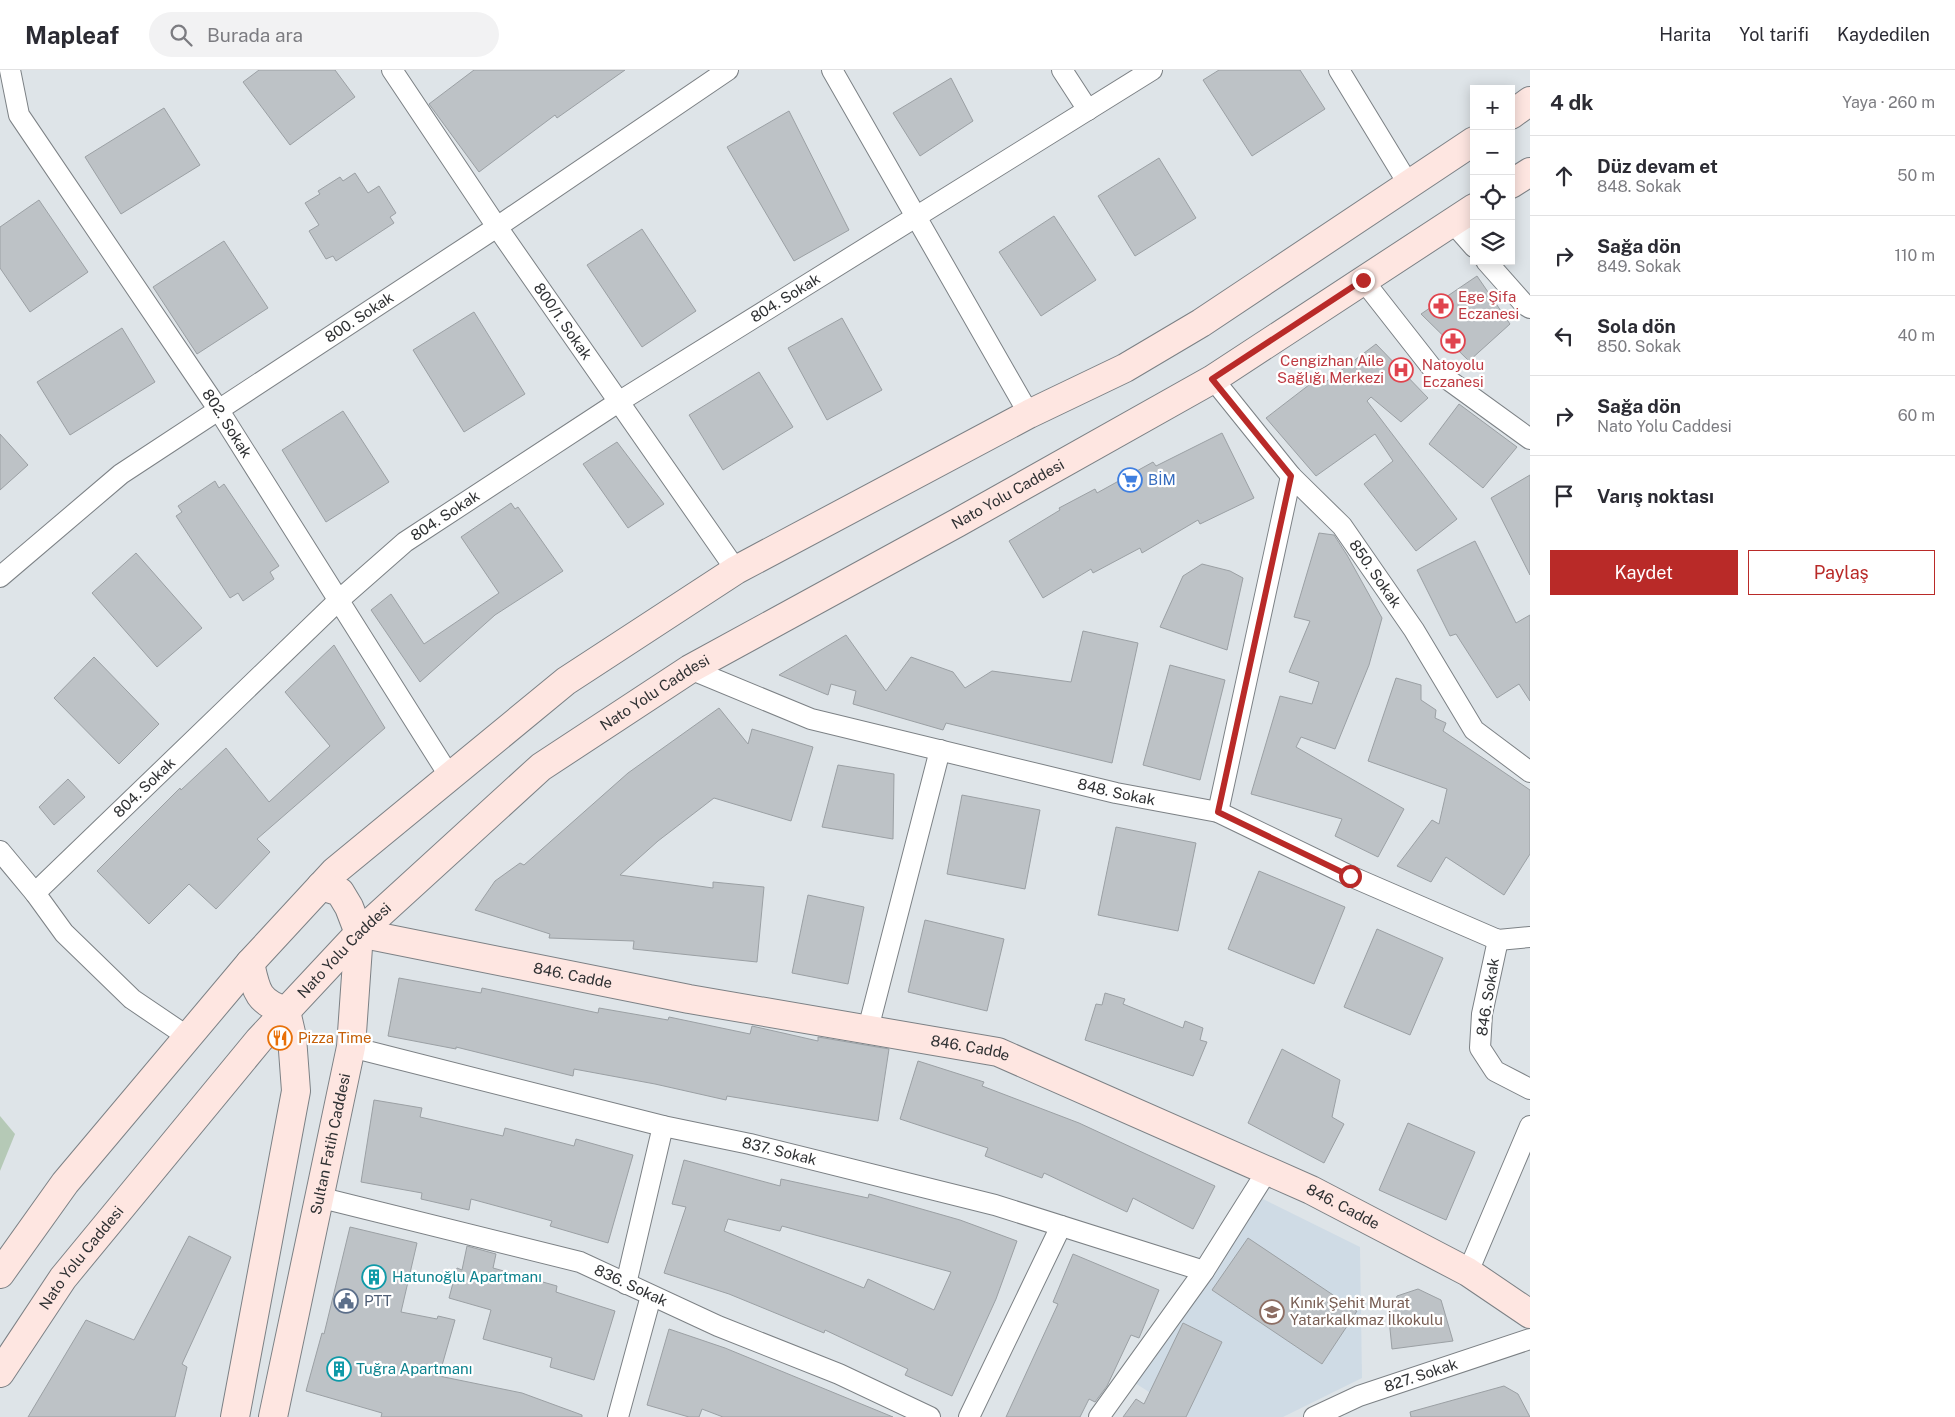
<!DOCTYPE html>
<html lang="tr">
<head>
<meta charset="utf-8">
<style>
	body { margin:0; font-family:"Public Sans",sans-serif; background:#f2f2f3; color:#2b2b33 }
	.controls { position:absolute; right:15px; top:15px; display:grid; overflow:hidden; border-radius:0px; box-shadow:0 2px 12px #0003 }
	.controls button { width:45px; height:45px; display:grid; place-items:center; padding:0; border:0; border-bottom:1px solid #e1e1e2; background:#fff; color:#2b2b33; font:25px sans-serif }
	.stop { position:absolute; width:15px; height:15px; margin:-11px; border:4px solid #b92a28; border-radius:50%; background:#fff }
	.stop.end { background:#b92a28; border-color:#fff; box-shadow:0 1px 5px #0008 }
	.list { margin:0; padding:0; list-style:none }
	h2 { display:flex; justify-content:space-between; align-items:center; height:65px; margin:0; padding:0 20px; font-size:21px }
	h2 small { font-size:16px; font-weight:400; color:#7c7c81 }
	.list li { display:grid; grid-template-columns:32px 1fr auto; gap:15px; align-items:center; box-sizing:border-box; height:80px; padding:0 20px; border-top:1px solid #e1e1e2 }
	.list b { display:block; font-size:19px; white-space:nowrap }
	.list p { margin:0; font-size:16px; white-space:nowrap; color:#7c7c81 }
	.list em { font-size:16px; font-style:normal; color:#7c7c81 }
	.actions { display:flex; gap:10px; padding:15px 20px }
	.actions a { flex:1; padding:11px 0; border:1px solid #b92a28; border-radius:0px; text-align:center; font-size:18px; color:#b92a28 }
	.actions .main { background:#b92a28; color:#fff }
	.icon { flex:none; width:28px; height:28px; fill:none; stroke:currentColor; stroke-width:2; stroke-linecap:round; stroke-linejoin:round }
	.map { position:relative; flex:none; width:1530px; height:1347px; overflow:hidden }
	header { display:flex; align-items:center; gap:30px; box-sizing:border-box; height:70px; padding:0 25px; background:#fff; border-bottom:1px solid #e1e1e2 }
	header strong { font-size:24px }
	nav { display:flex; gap:28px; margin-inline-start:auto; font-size:18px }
	.search { width:350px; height:45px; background:#f2f2f3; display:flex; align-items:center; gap:12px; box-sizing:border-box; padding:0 18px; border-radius:28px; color:#7c7c81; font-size:19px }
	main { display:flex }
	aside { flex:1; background:#fff }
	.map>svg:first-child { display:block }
</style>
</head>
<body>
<header>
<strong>Mapleaf</strong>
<div class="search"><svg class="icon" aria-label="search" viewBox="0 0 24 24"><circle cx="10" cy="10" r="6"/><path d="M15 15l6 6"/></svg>Burada ara</div>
<nav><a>Harita</a><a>Yol tarifi</a><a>Kaydedilen</a></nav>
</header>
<main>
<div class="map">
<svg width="1530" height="1347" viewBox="0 0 1530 1347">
	<rect width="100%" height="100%" fill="#dee4e8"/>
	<path fill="#cfdbe5" d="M1259 1127 1360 1177 1362 1308 1283 1347H1188L1135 1313Z"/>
	<path fill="#b5c9b6" d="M0 1046 15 1064 0 1101Z"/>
	<g fill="#bdc2c6" stroke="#9ba0a4" fill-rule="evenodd">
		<path d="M259 0H335L355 27 290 75 243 12Z"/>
		<path d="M474 0H625L557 48 555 45 479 102 429 34Z"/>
		<path d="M1219 0H1300L1325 39 1252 86 1203 10Z"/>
		<path d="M951 8 973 51 920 86 893 43Z"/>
		<path d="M164 38 200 95 121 144 85 87Z"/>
		<path d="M789 41 849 160 794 191 727 77Z"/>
		<path d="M1159 88 1196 148 1135 186 1098 126Z"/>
		<path d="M355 103 368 123 379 116 396 143 390 147 394 153 336 191 333 186 326 189 309 161 319 155 305 133 320 124 318 121 340 107 343 111Z"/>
		<path d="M39 130 88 202 30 242 0 198V157Z"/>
		<path d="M1054 146 1096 210 1041 246 999 182Z"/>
		<path d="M642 159 696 241 642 277 587 195Z"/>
		<path d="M224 171 268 238 197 284 153 217Z"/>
		<path d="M1477 206 1510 254 1469 291 1421 244Z"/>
		<path d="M474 242 525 324 464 362 413 280Z"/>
		<path d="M842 248 882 320 827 350 788 278Z"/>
		<path d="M122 258 155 312 70 365 37 312Z"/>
		<path d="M1376 274 1428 328 1401 352 1371 327 1367 331 1457 449 1416 481 1364 414 1393 391 1375 364 1316 406 1266 348 1318 308 1323 314Z"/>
		<path d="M759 302 793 357 723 400 689 345Z"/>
		<path d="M1459 334 1517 377 1483 418 1429 374Z"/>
		<path d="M343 341 389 412 326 452 282 380Z"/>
		<path d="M1222 363 1254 428 1200 454 1198 450 1142 483 1140 478 1093 503 1091 499 1043 528 1009 471 1060 440 1059 438 1095 419 1097 423 1153 392 1156 396Z"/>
		<path d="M0 364 28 395 0 420Z"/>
		<path d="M617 372 664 434 628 458 583 394Z"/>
		<path d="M1530 405V505L1491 428Z"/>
		<path d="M215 411 219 418 224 414 279 496 270 502 274 509 243 531 238 523 230 528 176 446 182 442 178 436Z"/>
		<path d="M511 433 515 439 518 437 563 501 495 545 420 612 371 540 391 524 424 574 499 523 461 467Z"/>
		<path d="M1319 463 1334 465 1347 485 1382 548 1369 595 1335 679 1301 667 1296 677 1404 739 1378 787 1335 766 1342 749 1251 724 1280 626 1312 634 1319 612 1289 602 1310 551 1294 547Z"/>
		<path d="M1475 471 1516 553 1530 545V631L1519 614 1497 628 1456 564 1450 566 1417 500Z"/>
		<path d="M136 483 202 558 157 597 92 523Z"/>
		<path d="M1202 494 1230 501 1243 508 1227 580 1160 557 1183 506Z"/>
		<path d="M1083 561 1138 573 1112 693 946 653 943 660 853 634 856 621 831 614 828 625 779 605 846 565 886 621 911 587 953 602 965 618 992 601 1071 612Z"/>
		<path d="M334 575 385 658 257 769 270 782 216 839 189 814 149 854 97 801 180 718 181 720 226 678 269 732 330 676 285 622Z"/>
		<path d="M94 587 159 654 119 694 54 628Z"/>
		<path d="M1170 595 1225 610 1200 710 1143 695Z"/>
		<path d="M1396 608 1421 615V630L1436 640 1435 648 1446 653 1443 661 1530 720V784L1504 825 1446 787 1431 812 1397 796 1432 750 1439 754 1447 719 1368 691Z"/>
		<path d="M719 638 748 674 752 659 813 677 791 751 714 728 658 771 620 805 713 818V812L764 817 757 892 633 879 634 871 549 868 550 864 475 840 495 811 520 793 524 795 628 703Z"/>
		<path d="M838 695 894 704 893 769 822 757Z"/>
		<path d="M68 709 85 727 54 755 39 737Z"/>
		<path d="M962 725 1040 740 1025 819 947 804Z"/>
		<path d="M1116 757 1196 773 1178 861 1098 845Z"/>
		<path d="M1259 801 1345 837 1314 914 1228 879Z"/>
		<path d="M808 825 864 837 848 914 792 903Z"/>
		<path d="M925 850 1004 869 987 941 908 922Z"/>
		<path d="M1377 859 1443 888 1410 965 1344 937Z"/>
		<path d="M399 908 481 923 482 918 598 943 599 938 668 950 669 947 750 964 752 956 818 971V967L889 979 878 1051 727 1026 726 1030 655 1014 574 999 573 1006 456 977V979L388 966Z"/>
		<path d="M1105 923 1125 929 1123 934 1183 958 1185 951 1203 958 1200 970 1207 972 1193 1006 1085 970 1096 934 1102 935Z"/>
		<path d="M1282 979 1340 1010 1332 1047 1344 1054 1324 1093 1248 1053Z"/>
		<path d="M918 991 984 1012 982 1016 1079 1053 1215 1116 1193 1159 1133 1128 1127 1142 1044 1103 1042 1108 985 1086 988 1078 900 1049Z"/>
		<path d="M374 1030 422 1038 420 1047 503 1066 505 1058 574 1076 576 1069 633 1085 608 1173 550 1156 552 1151 471 1129 469 1140 421 1129 422 1123 361 1112Z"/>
		<path d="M1408 1053 1475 1082 1446 1150 1379 1120Z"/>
		<path d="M684 1090 780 1116 781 1109 868 1128 869 1124 960 1150 1017 1171 996 1229 952 1326 905 1305 908 1299 825 1260 824 1263 729 1224 664 1203 686 1137 672 1134ZM728 1149 780 1161 782 1156 951 1202 934 1240 868 1209 864 1218 724 1161Z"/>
		<path d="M350 1157 417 1173 401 1242 437 1249 438 1246 455 1250 439 1306 522 1323 582 1345V1347H381L382 1343 306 1321 322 1263 324 1264Z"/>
		<path d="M189 1166 231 1187 182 1294 187 1297 175 1347H28L86 1250 134 1270Z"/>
		<path d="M1248 1168 1357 1241 1322 1294 1212 1220Z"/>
		<path d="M467 1176 496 1184 493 1198 557 1216 556 1222 615 1241 594 1310 550 1297 552 1288 483 1269 491 1240 449 1228 457 1198 462 1200Z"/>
		<path d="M1073 1184 1159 1220 1139 1268 1131 1265 1107 1316 1095 1332 1089 1329 1080 1347H1006L1058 1234 1053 1232Z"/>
		<path d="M1418 1219 1441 1230 1453 1271 1392 1279 1389 1249 1397 1226Z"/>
		<path d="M1183 1253 1222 1272 1186 1347H1123L1136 1329 1144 1334Z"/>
		<path d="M669 1259 725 1278 893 1347H723L702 1339 699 1347H689L647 1335Z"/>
		<path d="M1504 1316 1518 1324 1530 1347H1411L1410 1342Z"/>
	</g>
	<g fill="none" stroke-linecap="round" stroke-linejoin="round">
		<g stroke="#7c8185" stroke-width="22">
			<g id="street">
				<path id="s1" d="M10 0 19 45 218 339 450 707"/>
				<path id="s2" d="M392 0 497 157 736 500"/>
				<path d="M832 0 1029 344"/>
				<path d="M1062 0 1088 40"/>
				<path d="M1339 0 1409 115"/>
				<path d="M1452 152 1474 177"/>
				<path d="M1486 191 1525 235 1530 238"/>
				<path d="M1363 210 1432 298 1530 369"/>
				<path id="s3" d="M1213 309 1291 406 1342 456 1414 560 1474 660 1530 702"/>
				<path id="s4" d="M0 507 121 404 497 157 728 0"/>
				<path id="s5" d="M690 599 811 649 1116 723 1218 742 1350 806 1498 870 1530 867"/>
				<path d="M1218 742 1291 406"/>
				<path d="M0 781 35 823 64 863 132 929 188 967"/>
				<path id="s6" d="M35 823 339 530 405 472 620 331 1152 0"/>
				<path d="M1498 870 1482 944 1480 978 1495 1001 1530 1019"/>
				<path d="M868 959 940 680"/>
				<path id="s7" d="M351 977 663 1056 750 1074 995 1135 1204 1201"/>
				<path id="s8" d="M318 1127 580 1192 718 1256 839 1304 930 1347"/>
				<path d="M1468 1202 1530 1056"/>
				<path d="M626 1214 663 1056"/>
				<path d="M618 1347 651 1226"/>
				<path d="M969 1347 1061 1156"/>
				<path d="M1099 1347 1204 1201 1267 1101"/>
				<path id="s9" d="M1314 1347 1359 1326 1530 1269"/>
			</g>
		</g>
		<g stroke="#7c8185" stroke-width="30">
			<g id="secondary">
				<path d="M1511 45 1530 31"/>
				<path d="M1511 114 1530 102"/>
				<path id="s10" d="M359 863 689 929 998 982 1311 1120 1468 1202 1530 1244"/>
				<path d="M0 1204 65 1113 250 893 335 801 566 611 736 500 1029 344 1125 298 1201 253 1474 71"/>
				<path id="s11" d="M0 1303 63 1208 259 970 359 863 541 697 690 599 957 453 1213 309 1474 138"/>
				<path d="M235 1347 296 1021 292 967 286 941C257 932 256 920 250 893"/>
				<path id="s12" d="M273 1347 351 977 359 863 349 837 340 822 321 816"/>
			</g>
		</g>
		<use href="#street" stroke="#fff" stroke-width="20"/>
		<use href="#secondary" stroke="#fee6e1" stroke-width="28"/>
	</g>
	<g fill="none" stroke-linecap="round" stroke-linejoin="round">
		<path stroke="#b92a28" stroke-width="6" d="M1350 806 1218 742 1291 406 1212 309 1363 210"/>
	</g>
	<defs>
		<g id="pharmacy-ring" transform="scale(1.25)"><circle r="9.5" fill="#fff" stroke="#e0444e" stroke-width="1.5"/><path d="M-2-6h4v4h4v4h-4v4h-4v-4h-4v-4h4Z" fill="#e0444e"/></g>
		<g id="hospital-ring" transform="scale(1.25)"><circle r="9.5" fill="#fff" stroke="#e0444e" stroke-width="1.5"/><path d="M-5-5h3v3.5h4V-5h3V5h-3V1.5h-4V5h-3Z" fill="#e0444e"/></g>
		<g id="supermarket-ring" transform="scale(1.25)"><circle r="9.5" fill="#fff" stroke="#3f7fe0" stroke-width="1.5"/><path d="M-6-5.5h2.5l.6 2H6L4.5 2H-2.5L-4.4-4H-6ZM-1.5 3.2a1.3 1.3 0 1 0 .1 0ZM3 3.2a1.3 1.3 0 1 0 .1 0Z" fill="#3f7fe0"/></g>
		<g id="restaurant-ring" transform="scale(1.25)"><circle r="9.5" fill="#fff" stroke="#e8710a" stroke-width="1.5"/><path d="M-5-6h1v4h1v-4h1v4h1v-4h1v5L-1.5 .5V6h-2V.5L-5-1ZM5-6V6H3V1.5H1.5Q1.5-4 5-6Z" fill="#e8710a"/></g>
		<g id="building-ring" transform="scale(1.25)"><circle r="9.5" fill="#fff" stroke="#0f9aa8" stroke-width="1.5"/><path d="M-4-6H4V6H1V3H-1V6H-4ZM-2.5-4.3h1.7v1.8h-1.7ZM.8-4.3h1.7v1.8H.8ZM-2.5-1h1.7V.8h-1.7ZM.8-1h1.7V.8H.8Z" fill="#0f9aa8"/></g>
		<g id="civic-ring" transform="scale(1.25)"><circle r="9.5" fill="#fff" stroke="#5c6f8a" stroke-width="1.5"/><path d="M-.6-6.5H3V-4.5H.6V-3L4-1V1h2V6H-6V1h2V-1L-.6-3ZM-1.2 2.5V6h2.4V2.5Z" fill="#5c6f8a"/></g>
		<g id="school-ring" transform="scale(1.25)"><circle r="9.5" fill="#fff" stroke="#8d6e63" stroke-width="1.5"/><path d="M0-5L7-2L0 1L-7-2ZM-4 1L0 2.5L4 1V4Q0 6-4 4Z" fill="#8d6e63"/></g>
	</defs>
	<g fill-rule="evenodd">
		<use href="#pharmacy-ring" x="1441" y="236"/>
		<use href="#pharmacy-ring" x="1453" y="271"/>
		<use href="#hospital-ring" x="1401" y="300"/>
		<use href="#supermarket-ring" x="1130" y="410"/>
		<use href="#restaurant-ring" x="280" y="968"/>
		<use href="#building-ring" x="374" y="1207"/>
		<use href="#civic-ring" x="346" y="1231"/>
		<use href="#school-ring" x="1272" y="1242"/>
		<use href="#building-ring" x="339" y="1299"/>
	</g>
	<g text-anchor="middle" stroke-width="4.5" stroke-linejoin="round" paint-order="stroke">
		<g font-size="15" fill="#be3a42" stroke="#fff" text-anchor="start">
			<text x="1458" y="232">Ege Şifa<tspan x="1458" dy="17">Eczanesi</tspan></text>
			<text x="1384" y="296" text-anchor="end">Cengizhan Aile<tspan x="1384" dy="17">Sağlığı Merkezi</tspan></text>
			<text x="1453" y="300" text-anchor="middle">Natoyolu<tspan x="1453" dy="17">Eczanesi</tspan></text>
		</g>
		<g font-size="15" fill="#2f3133" stroke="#fff">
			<text dy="5" stroke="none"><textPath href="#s6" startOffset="962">804. Sokak</textPath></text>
			<text dy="5" stroke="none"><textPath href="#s4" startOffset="444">800. Sokak</textPath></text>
			<text dy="5" stroke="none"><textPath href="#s2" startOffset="304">800/1. Sokak</textPath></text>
			<text dy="5" stroke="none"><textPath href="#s1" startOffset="418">802. Sokak</textPath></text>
			<text dy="5" stroke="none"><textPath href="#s11" startOffset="1356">Nato Yolu Caddesi</textPath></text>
			<text dy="5" stroke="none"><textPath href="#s6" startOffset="558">804. Sokak</textPath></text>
			<text dy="5" stroke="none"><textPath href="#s3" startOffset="254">850. Sokak</textPath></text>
			<text dy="5" stroke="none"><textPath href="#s11" startOffset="951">Nato Yolu Caddesi</textPath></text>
			<text dy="5" stroke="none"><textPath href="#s6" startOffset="152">804. Sokak</textPath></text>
			<text dy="5" stroke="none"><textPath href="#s5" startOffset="445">848. Sokak</textPath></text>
			<text dy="5" stroke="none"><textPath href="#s11" startOffset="546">Nato Yolu Caddesi</textPath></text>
			<text dy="5" stroke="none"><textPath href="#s10" startOffset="218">846. Cadde</textPath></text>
			<text transform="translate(1488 927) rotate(-81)" y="5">846. Sokak</text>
			<text dy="5" stroke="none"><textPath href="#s10" startOffset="622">846. Cadde</textPath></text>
			<text dy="5" stroke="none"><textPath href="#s12" startOffset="279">Sultan Fatih Caddesi</textPath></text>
			<text dy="5" stroke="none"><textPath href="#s7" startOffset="441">837. Sokak</textPath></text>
			<text dy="5" stroke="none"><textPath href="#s10" startOffset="1028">846. Cadde</textPath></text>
			<text dy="5" stroke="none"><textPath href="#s11" startOffset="141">Nato Yolu Caddesi</textPath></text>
			<text dy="5" stroke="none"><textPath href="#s8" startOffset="326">836. Sokak</textPath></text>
			<text dy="5" stroke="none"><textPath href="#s9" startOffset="115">827. Sokak</textPath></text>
		</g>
		<g font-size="15" fill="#366cbe" stroke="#fff" text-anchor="start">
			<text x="1148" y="415">BİM</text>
		</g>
		<g font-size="15" fill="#c56008" stroke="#fff" text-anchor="start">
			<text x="298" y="973">Pizza Time</text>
		</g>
		<g font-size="15" fill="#0d838f" stroke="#fff" text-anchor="start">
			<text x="392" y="1212">Hatunoğlu Apartmanı</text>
			<text x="356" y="1304">Tuğra Apartmanı</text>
		</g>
		<g font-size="15" fill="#4e5e75" stroke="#fff" text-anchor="start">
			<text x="364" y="1236">PTT</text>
		</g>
		<g font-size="15" fill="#785e54" stroke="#fff" text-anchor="start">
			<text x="1290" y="1238">Kınık Şehit Murat<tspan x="1290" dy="17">Yatarkalkmaz İlkokulu</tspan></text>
		</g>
	</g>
</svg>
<div class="controls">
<button>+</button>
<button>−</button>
<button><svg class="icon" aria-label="locate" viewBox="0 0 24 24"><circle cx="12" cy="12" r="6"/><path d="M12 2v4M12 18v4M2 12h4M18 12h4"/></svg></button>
<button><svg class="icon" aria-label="layers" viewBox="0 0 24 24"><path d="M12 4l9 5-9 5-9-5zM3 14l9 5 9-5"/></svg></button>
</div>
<div class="stop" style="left:1350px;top:806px"></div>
<div class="stop end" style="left:1363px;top:210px"></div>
</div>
<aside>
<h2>4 dk<small>Yaya · 260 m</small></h2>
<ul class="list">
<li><svg class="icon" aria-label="ahead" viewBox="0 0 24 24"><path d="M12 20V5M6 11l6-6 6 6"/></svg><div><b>Düz devam et</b><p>848. Sokak</p></div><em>50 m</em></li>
<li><svg class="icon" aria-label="right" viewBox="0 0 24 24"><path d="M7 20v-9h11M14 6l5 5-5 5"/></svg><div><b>Sağa dön</b><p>849. Sokak</p></div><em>110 m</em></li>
<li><svg class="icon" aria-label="left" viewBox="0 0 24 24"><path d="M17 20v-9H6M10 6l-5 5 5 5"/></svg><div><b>Sola dön</b><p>850. Sokak</p></div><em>40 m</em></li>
<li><svg class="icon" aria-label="right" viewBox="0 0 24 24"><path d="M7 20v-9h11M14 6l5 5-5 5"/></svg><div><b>Sağa dön</b><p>Nato Yolu Caddesi</p></div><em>60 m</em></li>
<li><svg class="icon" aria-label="arrive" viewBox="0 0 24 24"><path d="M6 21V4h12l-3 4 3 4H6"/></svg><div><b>Varış noktası</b></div></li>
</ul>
<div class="actions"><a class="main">Kaydet</a><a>Paylaş</a></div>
</aside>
</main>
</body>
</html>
